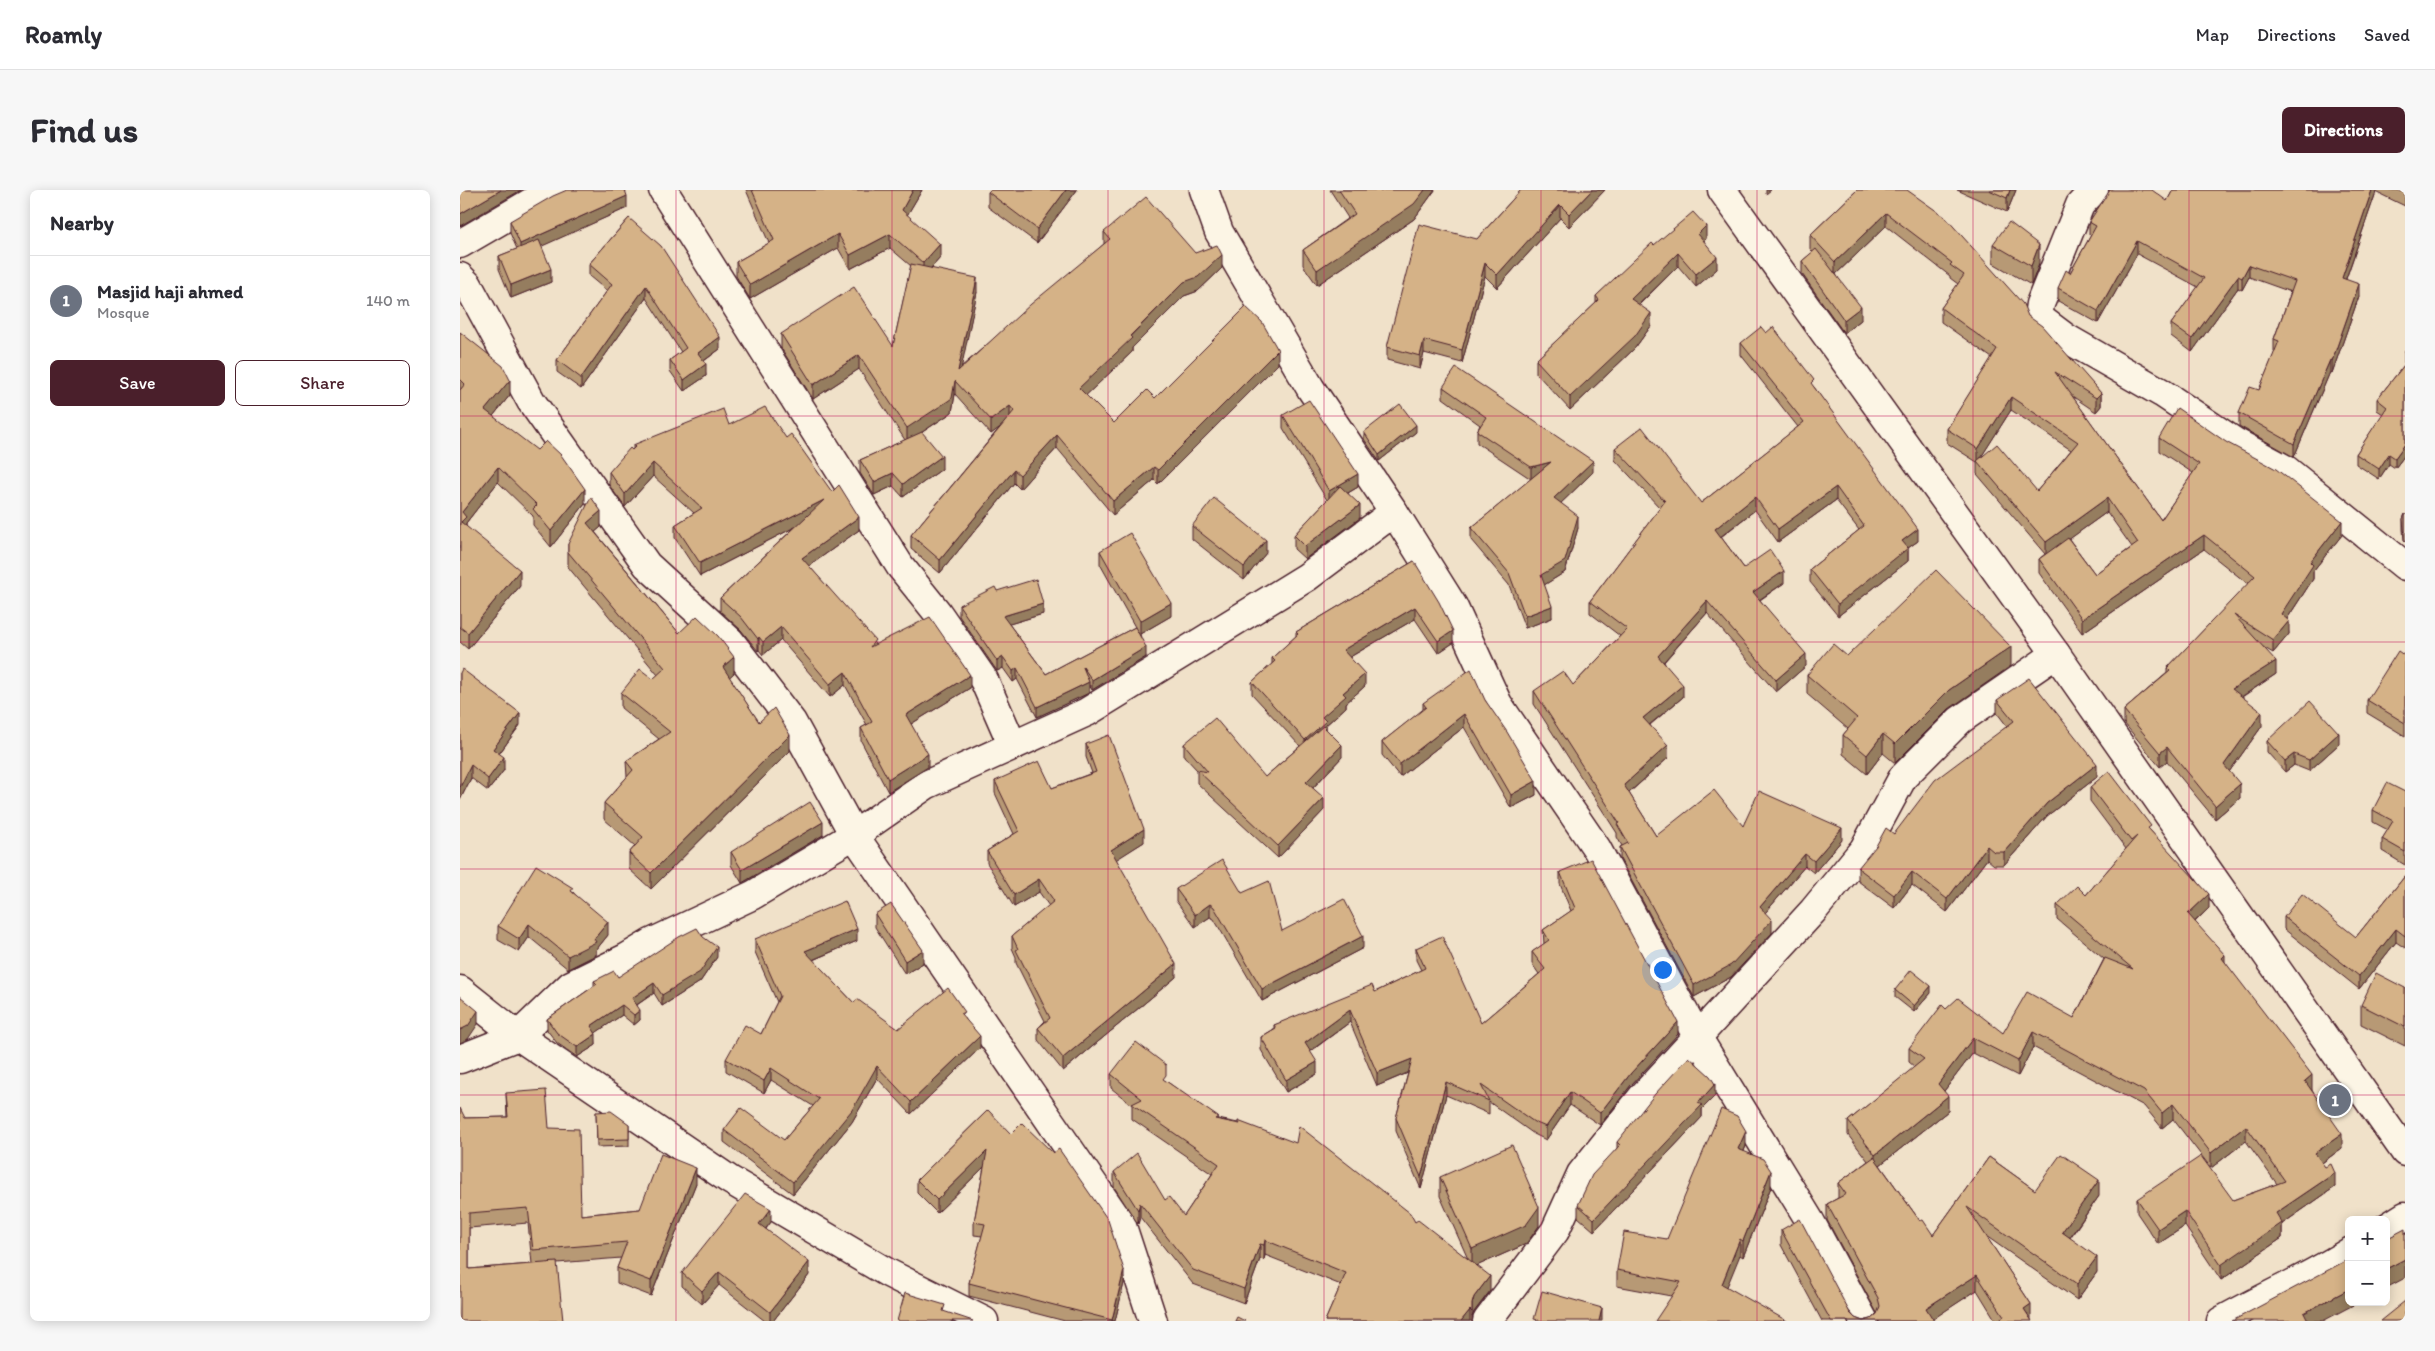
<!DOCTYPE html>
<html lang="en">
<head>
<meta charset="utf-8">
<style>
	body { margin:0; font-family:Itim,sans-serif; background:#f7f7f7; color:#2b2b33 }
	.controls { position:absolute; right:15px; bottom:15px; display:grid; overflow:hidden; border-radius:8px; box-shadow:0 2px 12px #0003 }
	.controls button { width:45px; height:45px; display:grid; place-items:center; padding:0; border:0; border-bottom:1px solid #e1e1e2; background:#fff; color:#2b2b33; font:25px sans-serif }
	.you { position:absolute; left:1202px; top:779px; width:18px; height:18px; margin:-12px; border:4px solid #fff; border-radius:50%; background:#1a73e8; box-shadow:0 0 0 8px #1a73e833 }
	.badge { display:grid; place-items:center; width:32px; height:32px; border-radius:50%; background:#4a1f2b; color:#fff; font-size:16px; font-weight:700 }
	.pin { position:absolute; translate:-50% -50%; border:2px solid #fff; box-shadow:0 1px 5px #0006 }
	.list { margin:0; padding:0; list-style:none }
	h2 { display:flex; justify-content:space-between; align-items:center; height:65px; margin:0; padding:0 20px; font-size:21px }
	h2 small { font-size:16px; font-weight:400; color:#7c7c81 }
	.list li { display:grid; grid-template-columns:32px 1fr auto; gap:15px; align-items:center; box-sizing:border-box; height:90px; padding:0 20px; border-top:1px solid #e1e1e2 }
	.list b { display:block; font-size:19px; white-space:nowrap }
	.list p { margin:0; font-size:16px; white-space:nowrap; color:#7c7c81 }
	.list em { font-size:16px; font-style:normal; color:#7c7c81 }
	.actions { display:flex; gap:10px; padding:15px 20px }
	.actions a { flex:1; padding:11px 0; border:1px solid #4a1f2b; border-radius:8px; text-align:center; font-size:18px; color:#4a1f2b }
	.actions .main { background:#4a1f2b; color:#fff }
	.map { position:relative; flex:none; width:1945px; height:1131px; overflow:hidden; border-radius:8px }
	header { display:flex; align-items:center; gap:30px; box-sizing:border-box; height:70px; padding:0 25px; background:#fff; border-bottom:1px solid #e1e1e2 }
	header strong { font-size:24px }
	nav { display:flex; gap:28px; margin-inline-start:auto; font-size:18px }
	.intro { display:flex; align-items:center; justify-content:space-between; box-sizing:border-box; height:120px; padding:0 30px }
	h1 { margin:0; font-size:35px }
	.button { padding:12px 22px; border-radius:8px; background:#4a1f2b; color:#fff; font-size:18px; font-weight:700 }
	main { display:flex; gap:30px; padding:0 30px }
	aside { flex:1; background:#fff; border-radius:8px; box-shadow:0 2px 12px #0003 }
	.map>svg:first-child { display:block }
</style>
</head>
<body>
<header>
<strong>Roamly</strong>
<nav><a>Map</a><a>Directions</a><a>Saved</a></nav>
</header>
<div class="intro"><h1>Find us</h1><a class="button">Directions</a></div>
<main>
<aside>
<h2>Nearby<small></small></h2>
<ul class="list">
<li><span class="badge" style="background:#6b7280">1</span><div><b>Masjid haji ahmed</b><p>Mosque</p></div><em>140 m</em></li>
</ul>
<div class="actions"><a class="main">Save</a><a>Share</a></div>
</aside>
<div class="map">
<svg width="1945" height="1131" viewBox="0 0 1945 1131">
	<rect width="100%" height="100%" fill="#f0e1c9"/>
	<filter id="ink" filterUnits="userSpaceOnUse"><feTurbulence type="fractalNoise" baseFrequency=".02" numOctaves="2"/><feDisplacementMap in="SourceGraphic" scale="10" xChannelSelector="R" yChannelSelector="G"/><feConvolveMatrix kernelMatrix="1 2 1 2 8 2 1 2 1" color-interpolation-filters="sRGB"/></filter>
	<g filter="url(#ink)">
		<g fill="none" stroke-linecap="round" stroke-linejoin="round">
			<g stroke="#4a1f2b" stroke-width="31">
				<g id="minor">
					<path d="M203 0 440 376 477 422 524 490 552 554"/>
					<path d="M744 0 759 42 851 199 934 322 993 416 1038 514 1137 659 1238 848 1350 1031 1404 1131"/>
					<path d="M1262 0 1596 464 1945 962"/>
					<path d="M1634 0 1620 15 1580 114 1578 127 1606 148 1702 203 1775 252 1825 279 1945 376"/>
					<path d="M0 54 87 3 99 0"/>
					<path d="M0 87 8 95 71 211 187 375 270 451 332 532 394 645 662 1036 693 1131"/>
					<path d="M0 800 58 846 270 990 428 1083 524 1131"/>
					<path d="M0 869 58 846 111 795 166 768 191 753 293 705 394 645 466 595 627 522 847 387 934 322"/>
					<path d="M1926 1038 1945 1026"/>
					<path d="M1027 1131 1095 1041 1121 984 1183 906 1353 721 1404 659 1443 587 1500 530 1596 464"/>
					<path d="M1761 1131C1804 1107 1848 1088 1889 1062"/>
				</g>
			</g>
			<use href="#minor" stroke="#fcf5e5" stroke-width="28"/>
		</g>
		<g fill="#b79974" stroke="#4a1f2b" fill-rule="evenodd">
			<path d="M286 0H462L447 25 480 68 471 78 517 102 501 177 644 54V42L735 63 762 78 738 101 724 106 672 158V162L626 205 654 233 695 208 818 174 698 294 694 290 653 325 597 258 560 299 554 293 480 383 451 359V345L541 236 531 244 495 204 492 222 488 225 461 243 482 279 443 307 433 296 414 305 400 283V270L445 250 399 179 353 209 321 158V144L433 156 451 76 430 58 390 79 378 58 290 109 276 86V72L309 53Z"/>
			<path d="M530 0H617L577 53 528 17V2Z"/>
			<path d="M870 0H919L921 2 922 0H975L954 29 857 95 843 75V60L888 28Z"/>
			<path d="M1061 0H1145L1109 37 1100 28 1037 98 1025 86 1002 173 964 163 960 179 927 170V157L1017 49Z"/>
			<path d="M1397 0 1568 126 1641 203V216L1636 222 1612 206 1701 330 1733 283 1699 261V248L1882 345 1853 381V389L1827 429 1829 444 1813 463 1803 457 1816 484 1782 507 1802 536 1769 582 1780 608 1755 629 1707 571 1700 577 1664 533V520L1707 483V478L1788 394 1744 359 1622 443 1579 383V369L1585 364 1517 284V272L1487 253V239L1532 168 1481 132V118L1498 94 1490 88V86L1426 36 1376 84 1401 130 1384 143 1342 84V71L1353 62 1350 59V45ZM1551 220 1611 260 1577 301 1521 267ZM1647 322 1672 357 1635 384 1609 349Z"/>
			<path d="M1497 0H1556L1547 22Z"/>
			<path d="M1713 0H1945V16L1916 2 1886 89 1899 106 1872 183 1870 182 1834 267 1779 236V223L1799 200 1815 162H1814V149L1831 102 1789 87 1782 100 1778 98 1732 162 1711 146V134L1738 97 1677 64 1638 133 1598 111V98L1610 83 1631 45 1629 44V32L1707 11Z"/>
			<path d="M167 18 81 56 91 92 51 108 39 79V66L57 59 50 43V31Z"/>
			<path d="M169 28 260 159 244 171 246 186 224 201 210 181V170L221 162 186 108 121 199 97 182V170L147 101 129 86V74Z"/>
			<path d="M1246 49 1244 51 1257 79 1236 97 1218 76 1179 115 1191 136 1175 158 1110 220 1076 183V170L1136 113V106L1194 55Z"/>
			<path d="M1533 54 1579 74 1571 95 1533 73Z"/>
			<path d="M0 142 50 205 33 226 125 314 91 357 73 335V326L38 292 6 333V336L60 396 8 459 0 452Z"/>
			<path d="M1281 153 1354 197 1458 351 1448 358V371L1378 426 1350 392V379L1399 340 1376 310 1318 352 1295 320 1261 347 1284 378 1324 393 1300 410 1346 476 1316 502 1247 423 1204 472 1223 507 1190 535 1208 568 1169 603 1196 646 1283 636 1382 650 1354 683 1345 676 1305 723 1312 743 1271 787 1234 807 1160 669V657L1162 656 1157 647V643L1074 514V501L1113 495 1160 446 1130 423V411L1200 318 1155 270V258L1241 313 1338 237 1281 165Z"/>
			<path d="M1945 161V174L1944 173V163Z"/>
			<path d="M1945 174V265L1935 278 1929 274 1919 289 1896 274V264L1923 224 1917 220V209Z"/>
			<path d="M983 197 1133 282 1101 313 1118 338 1105 382 1084 395 1092 428 1065 438 1049 395 1011 350V338L1071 289 1017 253V241L1020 235 983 208Z"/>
			<path d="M823 225 898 297 888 303 900 328 845 369 834 359V345L867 310 823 238Z"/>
			<path d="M269 235 326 248 399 340 349 376 415 454 510 498 451 534 468 577 428 602 401 551V538L407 535 385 495 370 507 321 450 303 465 299 460 298 461 281 440 260 421V408L335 337 240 386 215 348V335L234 323 193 286 165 317 149 295V282L173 259V255Z"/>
			<path d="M904 242H956L919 271 904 249Z"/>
			<path d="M1945 324V352L1944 351 1943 339V329Z"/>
			<path d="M732 336 806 363 784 390 732 349Z"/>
			<path d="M141 337 135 342 219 443 274 483 269 487 299 532 330 561 191 699 169 679V663L175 656 144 629V613L167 587 166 571 199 549 161 518V503L193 489 198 485 108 377V354Z"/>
			<path d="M640 361 711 426 680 444 686 467 632 500 629 495V503L577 527 557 489 553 492 543 478 537 481 499 426V415L537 401 583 424 549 434 586 484 675 437 640 374Z"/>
			<path d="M954 371 993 453 978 463 955 429 890 467 905 496 886 513V517L866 535V540L882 567 853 598 864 620 818 668 737 593V580L724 566V554L805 587 840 556 792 504V492L812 474V468L836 446V442Z"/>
			<path d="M1387 466 1551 476 1489 519 1435 573 1423 563 1407 584 1383 564V545L1388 539 1347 504V485Z"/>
			<path d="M1945 466V546L1907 523V510Z"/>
			<path d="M0 483 60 535 39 564 44 580 28 601 11 588 0 610Z"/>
			<path d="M1025 510 1076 605 1051 618 1004 537 940 587 922 565V552L963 520V513Z"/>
			<path d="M1537 510 1637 587 1587 626 1544 675H1534L1527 669 1487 722 1452 695 1434 718 1398 691V678L1547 536 1537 523Z"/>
			<path d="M1807 551 1879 554 1849 581 1834 575 1825 582 1807 562Z"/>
			<path d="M626 554 684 652 656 669 716 787 603 881 578 850V838L585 831 556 773V767L552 758V746L589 716 579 702 554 717 527 673V661L554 644 535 603V591L592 598 632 583 626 567Z"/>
			<path d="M1630 597 1691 641 1749 718 1735 732 1765 773 1852 900 1882 958 1862 973 1875 997 1822 1034V1048L1761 1090 1725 1036 1698 1054 1677 1023V1009L1773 1010 1817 994 1786 951 1751 978 1713 929 1702 938 1684 916 1573 857 1558 886 1513 863 1484 901 1488 921 1420 975 1460 1031 1473 1045 1529 967 1575 1000 1639 1006 1610 1048 1637 1082 1617 1110 1526 1046 1571 1114 1536 1131 1517 1100 1472 1129 1474 1131H1362L1321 1055V1040L1395 1128 1403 1131 1411 1129 1417 1123 1367 1030V1014L1378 1008V993L1408 971 1388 945V931L1455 877 1449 872V858L1486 819 1543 843 1614 828 1644 769 1597 729V715L1626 705 1666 659 1630 611Z"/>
			<path d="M1945 602V675L1922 661V649L1928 640 1913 632V620Z"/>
			<path d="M363 645 282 693 271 675V662Z"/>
			<path d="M1100 682 1218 844 1171 895 1140 935 1110 915 1086 950 1074 944 1029 912V924L986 905 961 999 936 941V928L948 883 917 896 890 832 850 862 857 884 826 902 801 860V847L814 839V835L915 802 961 780 956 770V758L1021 833 1079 784 1072 774V762L1084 754 1083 740 1111 721 1100 694Z"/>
			<path d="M1945 686V758L1936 752 1899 799 1824 739V727L1896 747Z"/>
			<path d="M716 699 782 703 822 741 903 758 802 811 754 729 750 727 735 737 716 711Z"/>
			<path d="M113 702 148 745 136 760V765L108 779 69 747 59 762 38 750V736Z"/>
			<path d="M415 724 463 773 445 784 415 737Z"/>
			<path d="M295 749 397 751 353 770 394 813 438 839 505 828 520 858 451 924 417 888 392 932 333 1004 264 952V940L324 950 353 916 311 890 304 903 266 881V869L301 844 317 812 295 762Z"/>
			<path d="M257 767 240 792 202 816 194 803 177 815 180 830 174 835 162 825 135 843 136 855 117 867 97 853 87 840V829L134 796V791L158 787Z"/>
			<path d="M1945 798V856L1901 834V815Z"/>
			<path d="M1435 800 1471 803 1454 822 1435 807Z"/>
			<path d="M651 884 706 891 758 929 778 933V931L955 1032 1008 1069 980 1006V987L1079 1036 1066 1054 1016 1076 1030 1101 1014 1122 1012 1127V1131H865L881 1095 805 1065 804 1070 800 1069 784 1113 733 1094 680 1027 678 1034 654 997V982L705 1010 724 1026 752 984 672 929V915L651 898Z"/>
			<path d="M46 903 89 938 121 1025 180 1019 236 993 191 1106 157 1093V1078L161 1068 97 1073 0 1131 5 928 47 927ZM68 1033 72 1074 9 1079V1038Z"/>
			<path d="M1255 906 1242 919V927L1134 1041 1118 1027V1015L1157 958V952Z"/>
			<path d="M528 920 664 1093 655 1131H605L509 1106V1093L522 1046 514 1045V1032L524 977 477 1023 457 1003V990Z"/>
			<path d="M136 922 169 934V956L137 957Z"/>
			<path d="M1286 956 1284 961 1311 997 1283 1067 1280 1065 1211 1106 1157 1096V1080L1207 1049Z"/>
			<path d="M311 1032 306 1039 349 1085 313 1131H305L259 1095 242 1114 222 1096V1083Z"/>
		</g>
		<g fill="#957d5e" stroke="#4a1f2b">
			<path d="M41 0H61L0 36V24Z"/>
			<path d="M453 0H462L442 34V20Z"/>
			<path d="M606 0H617L577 53V39Z"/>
			<path d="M965 0H975L954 29 857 95V80Z"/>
			<path d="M1132 0H1145L1109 37V24Z"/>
			<path d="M1306 0H1311L1306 4Z"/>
			<path d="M1550 0H1556L1547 22V8Z"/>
			<path d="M1912 0H1916V2L1882 100V88Z"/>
			<path d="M167 6V18L60 66V54Z"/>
			<path d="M1100 15V28L1037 98V85Z"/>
			<path d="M1426 23V36L1375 85V72Z"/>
			<path d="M1246 36V49L1238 56V44Z"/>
			<path d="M378 44V58L290 109V95Z"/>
			<path d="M430 44V58L390 79V65Z"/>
			<path d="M1677 51V64L1638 133V121Z"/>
			<path d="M480 54V68L463 87V73Z"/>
			<path d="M1579 55V74L1571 95V76Z"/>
			<path d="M1218 63V76L1171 122V109Z"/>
			<path d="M762 65V78L738 101 724 106 672 158V162L619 212V198L724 92Z"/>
			<path d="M1257 67V79L1236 97V84Z"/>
			<path d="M1025 73V86L1002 173V160Z"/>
			<path d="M1789 75V87L1782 100V88Z"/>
			<path d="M91 79V92L51 108V95Z"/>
			<path d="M1778 86V98L1732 162V149Z"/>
			<path d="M517 88V102L498 194V181Z"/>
			<path d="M1899 94V106L1872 183V171Z"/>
			<path d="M186 96V108L121 199V188Z"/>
			<path d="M1401 117V130L1384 143V130Z"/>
			<path d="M1191 123V136L1175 158 1110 220V207Z"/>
			<path d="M260 147V159L238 175V163Z"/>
			<path d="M964 150V163L960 179V166Z"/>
			<path d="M818 160V174L698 294V280Z"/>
			<path d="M399 165V179L353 209V195Z"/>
			<path d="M1870 170V182L1834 267V254Z"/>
			<path d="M246 174V186L224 201V190Z"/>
			<path d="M50 190V205L25 236V220Z"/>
			<path d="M495 191V204L492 222 488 225 447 252V238Z"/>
			<path d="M1641 203V216L1636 222V208Z"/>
			<path d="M1551 207V220L1518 272V259Z"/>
			<path d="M550 216V230L531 244V230Z"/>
			<path d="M956 235V242L919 271V265Z"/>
			<path d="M597 245V258L560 299V285Z"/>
			<path d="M1945 254V265L1935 278V268Z"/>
			<path d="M1929 264V274L1919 289V279Z"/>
			<path d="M482 266V279L443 307V294Z"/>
			<path d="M1133 271V282L1094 320V308Z"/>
			<path d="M1091 272 1071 289V277Z"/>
			<path d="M193 273V286L165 317V304Z"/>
			<path d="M38 277V292L6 333V342L1 348 2 322Z"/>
			<path d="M694 277V290L653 325V311Z"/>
			<path d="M554 280V293L480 383V370Z"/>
			<path d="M433 283V296L414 305V292Z"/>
			<path d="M898 284V297L869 314V301Z"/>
			<path d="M1376 297V310L1318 352V339Z"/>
			<path d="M125 299V314L91 357V341Z"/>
			<path d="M1295 307V320L1255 351V339Z"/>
			<path d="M1647 308V322L1586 366V352Z"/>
			<path d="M364 310V322L240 386V373Z"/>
			<path d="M900 315V328L845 369V356Z"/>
			<path d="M141 321V337L127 349V333Z"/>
			<path d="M1118 326V338L1105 382 1081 397V385Z"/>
			<path d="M399 327V340L342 381V368Z"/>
			<path d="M1882 331V345L1853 381V389L1821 438V424L1850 372Z"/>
			<path d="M1458 339V351L1448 358V371L1378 426V414L1442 351Z"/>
			<path d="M1744 345V359L1622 443V429Z"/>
			<path d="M806 350V363L784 390V377Z"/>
			<path d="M60 380V396L8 459V443Z"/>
			<path d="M1324 381V393L1293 414V402Z"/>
			<path d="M1247 411V423L1198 478V466Z"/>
			<path d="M711 413V426L680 444V431Z"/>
			<path d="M583 414V424L543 436V426Z"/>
			<path d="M1092 416V428L1065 438V426Z"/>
			<path d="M955 417V429L883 471V460Z"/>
			<path d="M1829 431V444L1813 463V450Z"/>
			<path d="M321 437V450L303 465V452Z"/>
			<path d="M993 441V453L978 463V451Z"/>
			<path d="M299 447V460L298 461V449Z"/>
			<path d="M686 457V467L632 500V490Z"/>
			<path d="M1551 457V476L1489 519 1435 573V554L1489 500Z"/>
			<path d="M1346 464V476L1316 502V490Z"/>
			<path d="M274 467V483L263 493V477Z"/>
			<path d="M543 467V478L537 481V471Z"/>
			<path d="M1816 471V484L1772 513V499Z"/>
			<path d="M557 478V489L553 492V481Z"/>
			<path d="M385 482V495L370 507V494Z"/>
			<path d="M905 484V496L886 513V517L866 535V543L845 562V550L862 527 883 503Z"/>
			<path d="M510 485V498L446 537V525Z"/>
			<path d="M629 492V503L577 527V517Z"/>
			<path d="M1223 495V507L1183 540V528Z"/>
			<path d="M1802 522V536L1764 589V575Z"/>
			<path d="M60 523V535L33 572V559Z"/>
			<path d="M1004 524V537L940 587V574Z"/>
			<path d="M1879 543V554L1849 581V570Z"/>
			<path d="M1423 544V563L1407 584V565Z"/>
			<path d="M330 545V561L191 699V683Z"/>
			<path d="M882 555V567L846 605V592Z"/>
			<path d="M1208 555V568L1164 607V595Z"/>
			<path d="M1707 557V571L1700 577V563Z"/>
			<path d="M468 564V577L428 602V589Z"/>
			<path d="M1834 564V575L1825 582V571Z"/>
			<path d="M44 567V580L28 601V589Z"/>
			<path d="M1637 574V587L1587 626 1544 675V662L1587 613Z"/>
			<path d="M11 575V588L0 610V597Z"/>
			<path d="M1076 591V605L1051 618V605Z"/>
			<path d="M1780 594V608L1755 629V616Z"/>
			<path d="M864 608V620L818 668V656Z"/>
			<path d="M363 632V645L282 693V680Z"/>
			<path d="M1382 638V650L1354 683V671Z"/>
			<path d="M684 639V652L651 673V660Z"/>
			<path d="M1527 656V669L1487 722V709Z"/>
			<path d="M1345 664V676L1300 729V717Z"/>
			<path d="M1452 682V695L1434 718V705Z"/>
			<path d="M579 689V702L554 717V705Z"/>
			<path d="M1749 704V718L1728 738V724Z"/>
			<path d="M750 714V727L735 737V725Z"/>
			<path d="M1312 730V743L1271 787 1234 807V795Z"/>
			<path d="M148 732V745L136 760V765L108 779V766L134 749Z"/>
			<path d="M69 734V747L59 762V749Z"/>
			<path d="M397 739V751L345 773V761Z"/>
			<path d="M1936 739V752L1899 799V786Z"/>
			<path d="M903 746V758L802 811V799Z"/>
			<path d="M257 757V767L240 792 202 816V805Z"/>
			<path d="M463 760V773L445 784V771Z"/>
			<path d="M1765 765V779L1762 768Z"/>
			<path d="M716 774V787L603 881V868Z"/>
			<path d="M194 793V803L172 818V808Z"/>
			<path d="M1471 796V803L1454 822V816Z"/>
			<path d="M162 815V825L131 846V836Z"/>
			<path d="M180 820V830L174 835V825Z"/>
			<path d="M890 820V832L845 865V853Z"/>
			<path d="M18 821V834L8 849 0 853V840Z"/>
			<path d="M1218 832V844L1171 895 1140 935V923L1171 883Z"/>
			<path d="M1573 842V857L1558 886V871Z"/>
			<path d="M136 844V855L117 867V857Z"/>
			<path d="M520 846V858L451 924V912Z"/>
			<path d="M1513 848V863L1478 909V894Z"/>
			<path d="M952 869V881L917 896V883Z"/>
			<path d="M857 872V884L826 902V890Z"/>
			<path d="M417 876V888L392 932 333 1004V992Z"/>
			<path d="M311 878V890L304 903V891Z"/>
			<path d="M1852 885V900L1845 905V891Z"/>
			<path d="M986 892V905L961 999V987Z"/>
			<path d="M1255 894V906L1242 919V927L1134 1041V1029Z"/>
			<path d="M1110 902V915L1086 950V937Z"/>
			<path d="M1488 906V921L1415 979V965Z"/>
			<path d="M1713 914V929L1702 938V923Z"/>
			<path d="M1786 936V951L1751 978V963Z"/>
			<path d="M1286 941V956L1278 975V959Z"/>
			<path d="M1882 944V958L1855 978V963Z"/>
			<path d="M527 961V974L477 1023V1010Z"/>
			<path d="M236 978V993L191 1106V1091Z"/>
			<path d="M1311 981V997L1283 1067V1051Z"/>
			<path d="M1875 983V997L1822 1034V1048L1761 1090V1075L1816 1023Z"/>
			<path d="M1639 990V1006L1602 1058V1042Z"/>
			<path d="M680 1013V1027L678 1034V1020Z"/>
			<path d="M1079 1017V1036L1066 1054 1012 1078V1059Z"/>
			<path d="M311 1019V1032L299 1047V1034Z"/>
			<path d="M1725 1021V1036L1698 1054V1039Z"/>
			<path d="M1280 1049V1065L1262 1109V1094Z"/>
			<path d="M805 1050V1065L804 1070V1055Z"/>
			<path d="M800 1054V1069L784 1113V1099Z"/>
			<path d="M1637 1067V1082L1617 1110V1094Z"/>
			<path d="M1945 1069V1088L1926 1098V1079Z"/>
			<path d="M349 1072V1085L313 1131H310V1122Z"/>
			<path d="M664 1080V1093L655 1131H652Z"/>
			<path d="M259 1082V1095L242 1114V1101Z"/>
			<path d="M1517 1085V1100L1470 1131 1466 1118Z"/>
			<path d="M1030 1086V1101L1014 1122 1012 1127V1114L1014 1107Z"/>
			<path d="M1889 1099V1112H1899L1863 1131H1844V1123Z"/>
			<path d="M1571 1114V1130L1564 1119Z"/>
			<path d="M1142 1118V1131H1139Z"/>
			<path d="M1010 1120V1131H1001Z"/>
		</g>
		<g fill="#d5b287" stroke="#4a1f2b">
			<path d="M0 0H41L0 24Z"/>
			<path d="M107 0H165L167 6 60 54 50 31 93 6Z"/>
			<path d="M292 0H453L442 20 480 54 463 73 430 44 390 65 378 44 290 95 276 72 314 50Z"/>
			<path d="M530 0H606L577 39 528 2Z"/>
			<path d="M879 0H919L921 2 922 0H965L954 14 857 80 843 60 895 24Z"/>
			<path d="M1061 0H1132L1109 24 1100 15 1037 85 1025 73 1002 160 964 150 960 166 927 157 959 34 1017 49Z"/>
			<path d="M1397 0H1447L1485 27 1563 114 1568 126 1582 136 1641 203 1636 208 1595 182 1701 330 1739 274 1699 248 1717 218 1766 252 1816 279 1882 331 1850 372 1853 375 1821 424 1829 431 1813 450 1774 425 1816 471 1772 499 1802 522 1764 575 1780 594 1755 616 1707 557 1700 563 1664 520 1710 481 1707 478 1795 386 1744 345 1622 429 1579 369 1608 348 1635 384 1678 353 1647 308 1586 352 1517 271 1537 254 1577 301 1618 252 1551 207 1518 259 1487 239 1537 159 1481 118 1504 85 1490 75 1492 73 1426 23 1375 72 1350 45Z"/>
			<path d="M1529 0H1550L1547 8Z"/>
			<path d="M1650 0H1692L1707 11 1713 0H1912L1882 88 1899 94 1872 171 1870 170 1834 254 1779 223 1790 197 1799 200 1819 151 1814 149 1835 91 1789 75 1782 88 1778 86 1732 149 1711 134 1744 88 1677 51 1638 121 1598 98 1606 80 1610 83 1636 36 1629 32Z"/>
			<path d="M1938 0H1945V3Z"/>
			<path d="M686 7 735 63 757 55 762 65 738 87 724 92 670 146 672 148 619 198 654 233 687 200 695 208 786 117 802 132 818 160 698 280 694 277 653 311 597 245 560 285 554 280 480 370 451 345 554 221 550 216 531 230 495 191 492 208 488 211 447 238 399 165 353 195 321 144 394 97 433 156 451 74 517 88 498 181 571 114 650 49 644 42Z"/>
			<path d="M1233 22 1246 36 1238 44 1257 67 1236 84 1218 63 1171 109 1191 123 1175 146 1110 207 1076 170 1139 110 1136 106 1192 53 1194 55Z"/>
			<path d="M169 28 201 56 260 147 238 163 246 174 224 190 210 170 226 158 186 96 121 188 97 170 152 94 129 74Z"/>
			<path d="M1549 32 1579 55 1571 76 1533 54Z"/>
			<path d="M79 50 91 79 51 95 39 66Z"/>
			<path d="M1356 59 1401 117 1384 130 1342 71Z"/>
			<path d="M1301 137 1306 143 1313 137 1354 190 1351 193 1458 339 1442 351 1448 358 1378 414 1350 379 1404 336 1376 297 1318 339 1295 307 1255 339 1284 378 1310 360 1324 381 1293 402 1346 464 1316 490 1247 411 1198 466 1223 495 1183 528 1208 555 1164 595 1196 646 1254 600 1283 636 1299 601 1382 638 1354 671 1345 664 1300 717 1312 730 1271 775 1234 795 1160 657 1168 653 1157 634 1159 633 1074 501 1103 481 1113 495 1167 439 1130 411 1205 311 1155 258 1182 237 1241 313 1344 232 1281 153Z"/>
			<path d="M0 142 43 176 50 190 25 220 77 260 86 251 101 265 125 299 91 341 73 319 77 315 38 277 2 322 6 327 1 332 60 380 8 443 0 437V200L5 194 0 189Z"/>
			<path d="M1945 174V254L1935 268 1929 264 1919 279 1896 264 1927 217 1917 209Z"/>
			<path d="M996 178 1133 271 1094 308 1118 326 1105 371 1081 385 1092 416 1065 426 1049 383 1011 338 1091 272 1071 277 1017 241 1026 227 983 197Z"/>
			<path d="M849 210 898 284 869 301 823 225Z"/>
			<path d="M940 214 956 235 919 265 904 242Z"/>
			<path d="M305 217 326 248 331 244 372 302 379 295 399 327 342 368 415 450 410 457 470 427 510 485 446 525 468 564 428 589 401 538 412 532 385 482 370 494 321 437 303 452 299 447 298 449 281 427 260 408 364 310 240 373 215 335 242 318 193 273 165 304 149 282 170 258 172 260 175 257 173 255 263 219 269 235Z"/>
			<path d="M462 242 482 266 443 294 433 283 414 292 400 270Z"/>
			<path d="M880 296 900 315 845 356 834 345Z"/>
			<path d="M131 307 141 321 127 333 219 443 237 426 258 446 274 467 263 477 299 532 314 518 330 545 191 683 169 663 183 647 144 613 173 580 166 571 210 542 161 503 180 479 193 489 205 478 108 362V354Z"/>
			<path d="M754 308 806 350 784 377 732 336Z"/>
			<path d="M1945 324V342L1944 341 1943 329Z"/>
			<path d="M670 343 711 413 680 431 640 361Z"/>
			<path d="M954 371 979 412 993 441 978 451 955 417 883 460 905 484 883 503 886 506 862 527 866 531 845 550 792 492 815 471 812 468 838 444 836 442Z"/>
			<path d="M1476 380 1551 457 1489 500 1435 554 1423 544 1407 565 1383 545 1397 528 1347 485 1373 454 1387 466Z"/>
			<path d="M576 389 583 414 543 426 586 484 675 437 686 457 632 490 623 477 629 492 577 517 557 478 553 481 543 467 537 471 499 415 535 397 537 401Z"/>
			<path d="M1938 461 1945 466V533L1907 510Z"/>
			<path d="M2 479 60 523 33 559 44 567 28 589 11 575 0 597V483Z"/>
			<path d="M1011 479 1025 510 1047 542 1076 591 1051 605 1004 524 940 574 922 552 966 517 963 513Z"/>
			<path d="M1569 488 1637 574 1587 613 1544 662H1534L1527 656 1487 709 1452 682 1434 705 1398 678 1416 656 1426 638 1434 644 1475 590 1554 531 1537 510Z"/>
			<path d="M1850 511 1879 543 1849 570 1834 564 1825 571 1807 551Z"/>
			<path d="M755 528 805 587 863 536 882 555 846 592 864 608 818 656 737 580 748 582 724 554Z"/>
			<path d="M649 545 684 639 651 660 716 774 603 868 578 838 590 828 556 760 558 759 552 746 594 711 579 689 554 705 527 661 559 641 535 591 579 571 592 598 636 582 626 554Z"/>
			<path d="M1649 581 1691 636 1688 638 1749 704 1728 724 1765 765 1762 768 1852 885 1845 891 1882 944 1855 963 1865 977 1871 974 1875 983 1816 1023 1822 1033 1761 1075 1725 1021 1698 1039 1677 1009 1741 966 1773 1010 1825 991 1786 936 1751 963 1713 914 1702 923 1684 901 1573 842 1558 871 1513 848 1478 894 1488 906 1415 965 1388 931 1464 869 1449 858 1482 815 1486 819 1498 808 1543 843 1567 802 1614 828 1645 768 1673 779 1597 715 1617 696 1626 705 1677 646 1671 651 1630 597Z"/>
			<path d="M1927 593 1945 602V662L1922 649 1933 631 1913 620Z"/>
			<path d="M350 612 363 632 282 680 271 662Z"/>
			<path d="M1131 669 1218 832 1171 883 1140 923 1110 902 1086 937 1074 932 1021 895 1029 911 986 892 961 987 936 928 952 869 917 883 890 820 845 853 857 872 826 890 801 847 816 838 814 835 912 795 915 802 965 778 956 758 982 746 1021 833 1085 779 1072 762 1089 750 1083 740 1115 718 1100 682Z"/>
			<path d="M762 670 782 703 809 691 822 741 884 709 903 746 802 799 754 717 750 714 735 725 716 699Z"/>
			<path d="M76 675 113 698 111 701 148 732 134 749 136 752 108 766 69 734 59 749 38 736Z"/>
			<path d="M1945 686V746L1936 739 1899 786 1824 727 1842 704 1896 747Z"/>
			<path d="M385 711 397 739 345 761 394 813 397 809 438 839 488 798 505 822 501 824 520 846 451 912 417 876 392 920 333 992 264 940 281 918 324 950 359 909 311 878 304 891 266 869 285 835 301 844 320 806 295 749Z"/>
			<path d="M431 714 463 760 445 771 415 724Z"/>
			<path d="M237 738 243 747 257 757 240 782 202 805 194 793 172 808 180 820 174 825 162 815 131 836 136 844 117 857 97 843 87 829 137 794 134 791 154 781 158 787 219 747Z"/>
			<path d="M1451 780 1471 796 1454 816 1435 800Z"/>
			<path d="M1916 783 1945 798V837L1901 815Z"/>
			<path d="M0 806 18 821 8 836 0 840Z"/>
			<path d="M676 852 706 875V885L703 889 758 927 755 929 780 934 778 931 836 953 839 936 950 1023 955 1032 958 1030 1030 1086 1014 1107 1012 1114V1122L1010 1120 1001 1131H865L886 1083 805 1050 804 1055 800 1054 784 1099 733 1080 680 1013 678 1020 654 982 677 963 705 1010 709 1007 724 1026 759 974 672 914 682 909 651 884Z"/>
			<path d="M1229 867 1250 886 1255 894 1238 913 1242 915 1134 1029 1118 1015 1132 985 1160 955 1157 952 1195 904Z"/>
			<path d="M86 900 89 938 119 939 121 1025 180 1019 201 964 236 978 191 1091 157 1078 167 1052 73 1060 68 1018 9 1023V1079L97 1072 103 1131H0V918L5 928 48 927 46 903Z"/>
			<path d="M1261 919 1277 926 1286 941 1278 959 1303 969 1311 981 1283 1051 1280 1049 1262 1094 1327 1131H1195L1221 1092 1157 1080 1164 1042 1207 1049Z"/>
			<path d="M528 920 551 944 562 933 593 963 599 959 648 1030 664 1080 652 1130 509 1093 525 1034 514 1032 527 961 477 1010 457 990Z"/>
			<path d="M151 921 169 934V949L137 950 136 922Z"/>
			<path d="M1052 955 1079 1017 1066 1035 1012 1059 980 987Z"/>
			<path d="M1601 964 1639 990 1602 1042 1637 1067 1617 1094 1507 1017 1571 1114 1564 1119 1572 1131H1536L1544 1126 1517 1085 1466 1118 1474 1131H1371L1321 1040 1340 1029 1390 1123 1395 1128 1403 1131 1411 1129 1417 1124 1420 1116 1418 1108 1367 1014 1386 1004 1378 993 1414 967 1460 1031 1463 1030 1473 1045 1529 967 1575 1000Z"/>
			<path d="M285 1004 311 1019 299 1034 349 1072 310 1122 259 1082 242 1101 222 1083Z"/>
			<path d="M1945 1039V1069L1926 1079V1049Z"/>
			<path d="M1889 1069V1099L1844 1123 1848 1131H1772Z"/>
			<path d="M1082 1101 1142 1118 1139 1131H1082L1074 1129Z"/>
			<path d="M445 1103 485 1115 483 1121 513 1131H437Z"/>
			<path d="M1945 1111V1131H1920Z"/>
			<path d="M777 1127 785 1131H775Z"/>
		</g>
	</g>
	<path fill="none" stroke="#c2185b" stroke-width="1" stroke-opacity="0.55" d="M216 0V1131M432 0V1131M648 0V1131M864 0V1131M1081 0V1131M1297 0V1131M1513 0V1131M1729 0V1131M0 226H1945M0 452H1945M0 679H1945M0 905H1945"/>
</svg>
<div class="controls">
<button>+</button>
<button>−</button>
</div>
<div class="you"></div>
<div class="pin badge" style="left:1875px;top:910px;background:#6b7280">1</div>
</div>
</main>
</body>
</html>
